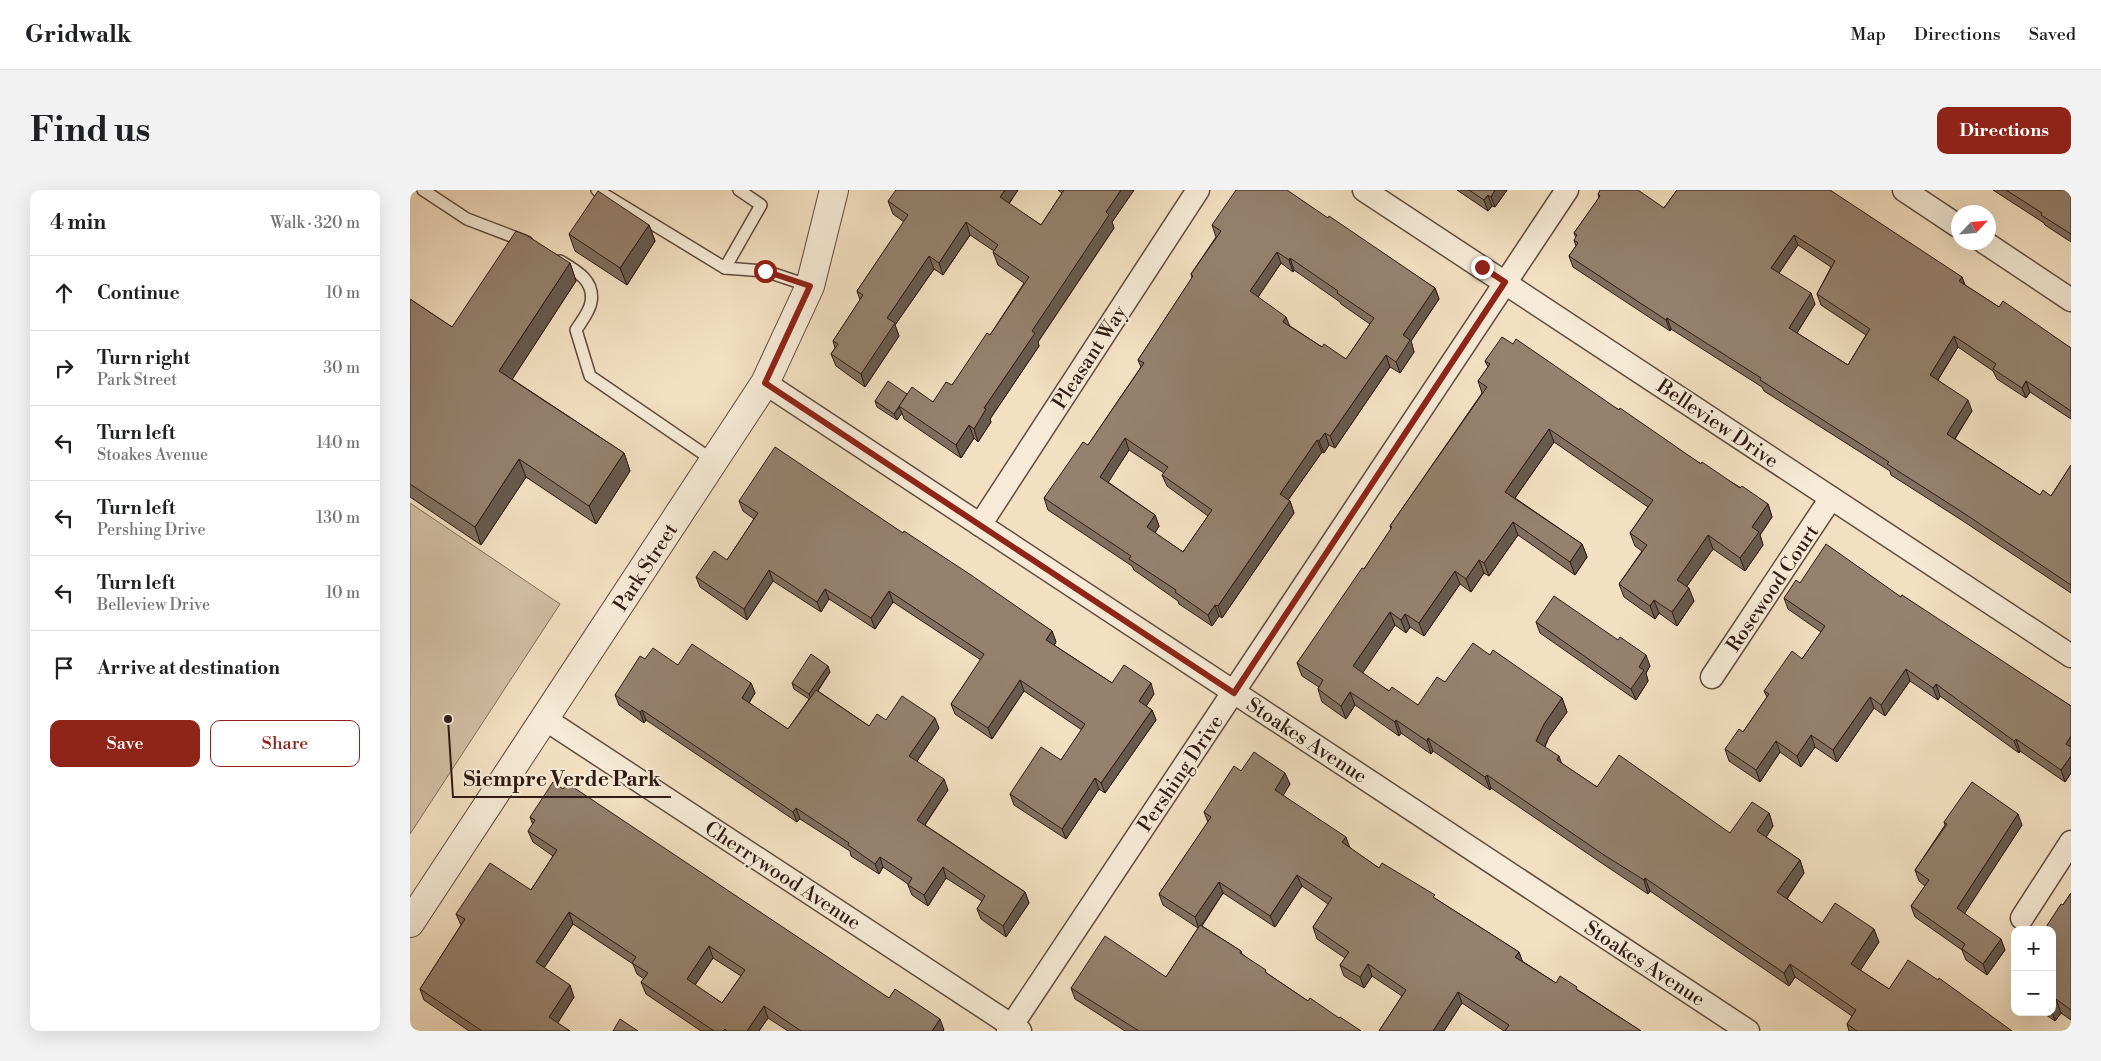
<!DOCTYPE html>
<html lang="en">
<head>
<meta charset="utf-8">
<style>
	body { margin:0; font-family:"Libre Bodoni",serif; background:#f2f2f2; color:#202124 }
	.controls { position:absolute; right:15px; bottom:15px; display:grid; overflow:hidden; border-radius:10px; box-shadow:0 5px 20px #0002 }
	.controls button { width:45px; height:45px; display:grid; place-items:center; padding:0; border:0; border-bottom:1px solid #e0e0e0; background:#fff; color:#202124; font:25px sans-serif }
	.compass { position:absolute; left:1541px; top:15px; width:45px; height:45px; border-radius:50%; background:#fff; box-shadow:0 5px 20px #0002; rotate:64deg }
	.stop { position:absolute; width:15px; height:15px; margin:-11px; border:4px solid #8f2418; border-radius:50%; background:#fff }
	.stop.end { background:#8f2418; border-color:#fff; box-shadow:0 1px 5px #0008 }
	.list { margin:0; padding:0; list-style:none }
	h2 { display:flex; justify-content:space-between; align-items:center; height:65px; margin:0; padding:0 20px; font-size:21px }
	h2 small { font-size:16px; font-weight:400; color:#757577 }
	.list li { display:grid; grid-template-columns:32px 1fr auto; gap:15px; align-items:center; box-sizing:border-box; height:75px; padding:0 20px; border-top:1px solid #e0e0e0 }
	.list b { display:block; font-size:19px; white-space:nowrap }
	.list p { margin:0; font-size:16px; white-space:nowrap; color:#757577 }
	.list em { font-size:16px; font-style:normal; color:#757577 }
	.actions { display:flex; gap:10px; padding:15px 20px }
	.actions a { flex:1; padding:11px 0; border:1px solid #8f2418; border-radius:10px; text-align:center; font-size:18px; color:#8f2418 }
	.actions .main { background:#8f2418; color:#fff }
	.icon { flex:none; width:28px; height:28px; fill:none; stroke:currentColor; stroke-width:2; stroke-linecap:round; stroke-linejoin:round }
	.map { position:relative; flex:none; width:1661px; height:841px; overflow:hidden; border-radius:10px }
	header { display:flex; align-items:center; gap:30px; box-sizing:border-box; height:70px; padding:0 25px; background:#fff; border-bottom:1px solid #e0e0e0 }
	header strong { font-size:24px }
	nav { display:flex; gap:28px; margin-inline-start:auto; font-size:18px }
	.intro { display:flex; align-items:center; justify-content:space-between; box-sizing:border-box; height:120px; padding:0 30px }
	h1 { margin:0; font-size:35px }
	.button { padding:12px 22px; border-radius:10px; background:#8f2418; color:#fff; font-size:18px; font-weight:700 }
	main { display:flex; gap:30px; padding:0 30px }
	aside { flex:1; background:#fff; border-radius:10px; box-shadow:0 5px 20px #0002 }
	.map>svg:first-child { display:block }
</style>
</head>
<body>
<header>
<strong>Gridwalk</strong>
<nav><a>Map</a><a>Directions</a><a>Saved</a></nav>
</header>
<div class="intro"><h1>Find us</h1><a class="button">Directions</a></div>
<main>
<aside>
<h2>4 min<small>Walk · 320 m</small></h2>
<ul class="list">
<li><svg class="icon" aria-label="ahead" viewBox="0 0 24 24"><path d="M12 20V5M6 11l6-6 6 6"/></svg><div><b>Continue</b></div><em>10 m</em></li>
<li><svg class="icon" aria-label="right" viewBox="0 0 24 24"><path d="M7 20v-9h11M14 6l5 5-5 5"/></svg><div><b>Turn right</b><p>Park Street</p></div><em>30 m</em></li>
<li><svg class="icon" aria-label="left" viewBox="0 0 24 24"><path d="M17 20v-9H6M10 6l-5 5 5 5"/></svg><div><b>Turn left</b><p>Stoakes Avenue</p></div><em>140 m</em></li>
<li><svg class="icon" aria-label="left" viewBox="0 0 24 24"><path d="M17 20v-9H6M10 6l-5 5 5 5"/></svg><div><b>Turn left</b><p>Pershing Drive</p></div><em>130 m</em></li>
<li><svg class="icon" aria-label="left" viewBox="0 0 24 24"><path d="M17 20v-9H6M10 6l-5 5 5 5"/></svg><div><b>Turn left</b><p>Belleview Drive</p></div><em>10 m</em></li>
<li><svg class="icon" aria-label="arrive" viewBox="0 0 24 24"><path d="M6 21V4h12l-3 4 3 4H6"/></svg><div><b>Arrive at destination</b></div></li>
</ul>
<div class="actions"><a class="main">Save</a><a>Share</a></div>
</aside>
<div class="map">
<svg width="1661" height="841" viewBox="0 0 1661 841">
	<rect width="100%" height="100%" fill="#f3e0c2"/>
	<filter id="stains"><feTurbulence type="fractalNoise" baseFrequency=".004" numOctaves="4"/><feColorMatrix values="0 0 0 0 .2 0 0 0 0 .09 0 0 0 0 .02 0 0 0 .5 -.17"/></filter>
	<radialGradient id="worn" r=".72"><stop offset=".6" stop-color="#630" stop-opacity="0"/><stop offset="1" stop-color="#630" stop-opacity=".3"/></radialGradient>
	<path fill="#d2bea4" stroke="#816c5c" d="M0 313 150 414 0 644Z"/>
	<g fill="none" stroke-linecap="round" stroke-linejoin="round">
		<g stroke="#614c3f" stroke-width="14">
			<g id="service">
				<path d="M13 0 57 29 117 52"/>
				<path d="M187 0 315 78 355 81 400 96"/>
				<path d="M150 71C165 80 185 90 181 112 180 121 171 132 166 140L180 186 304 271"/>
				<path d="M315 78 351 15 329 0"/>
			</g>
		</g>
		<g stroke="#614c3f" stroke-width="25">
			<g id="minor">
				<path d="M954 0 1661 466"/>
				<path d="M1494 0 1548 36"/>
				<path d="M1574 52 1661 110"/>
				<path d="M355 193 1338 841"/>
				<path d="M570 335 788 0"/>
				<path d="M1302 487 1421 308"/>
				<path d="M135 529 610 841"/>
				<path d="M1612 728 1661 652"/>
				<path d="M598 841 1157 0"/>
			</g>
		</g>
		<g stroke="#614c3f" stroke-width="30">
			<path id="tertiary" d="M0 733 355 193 400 96 424 0"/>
		</g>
		<use href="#service" stroke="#f7ebd7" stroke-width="11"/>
		<use href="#minor" stroke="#f7ebd7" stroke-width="22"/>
		<use href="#tertiary" stroke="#f7ebd7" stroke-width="28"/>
	</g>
	<g fill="#806f5f" stroke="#301a13" fill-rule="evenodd">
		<path d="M608 0 599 14 631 35 652 3 648 0H724L702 32 704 38 628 152 629 156 580 229 581 232 568 252 564 248 551 268 494 229 492 223 487 230 467 217 465 211 497 204 523 212 542 195 580 145 614 93 588 75 583 62 584 61 560 45 533 85 524 79 485 135 489 146 455 197 426 176 421 164 425 158 423 151 450 110 447 101 494 32 483 24 478 11Z"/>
		<path d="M1047 0H1097L1085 17 1082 16 1078 21Z"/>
		<path d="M1267 0 1552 87 1555 95 1589 117 1661 158V229L1620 202 1616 208 1587 189 1583 181 1548 157 1528 190 1562 221 1545 249 1630 305 1641 306 1661 275V403L1553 331 1481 285 1480 281 1354 201 1352 197 1261 139 1260 141 1163 77 1159 66 1166 56 1164 50 1166 48 1164 43 1189 8 1188 4 1254 18ZM1388 55 1421 77 1407 104 1411 115 1456 145 1438 175 1387 143 1405 114 1369 83Z"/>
		<path d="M1583 0H1661V52L1635 35 1634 33Z"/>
		<path d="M918 28 1025 98 1029 109 1001 151 1004 162 990 183 980 177 925 258 919 255 914 263 912 262 878 310 880 311 884 323 812 428 809 426 802 436 769 414 768 411 724 380 722 376 638 320 634 308 678 255 731 177 728 170 782 88 781 84 806 47 802 35ZM871 73 883 82 884 80 930 112 931 114 960 134 936 169 912 157 880 136 848 107ZM719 260 754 283 752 285 757 296 798 326 773 362 745 343 749 336 745 325 698 292Z"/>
		<path d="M239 35 245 51 217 95 165 61 159 44Z"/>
		<path d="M160 73 166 91 102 189 214 263 220 281 186 334 116 287 71 355 0 307V109L42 137Z"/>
		<path d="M1103 154 1209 220 1291 274 1358 314 1362 327 1350 345 1353 355 1335 381 1303 359 1277 396 1284 411 1267 436 1249 423 1245 429 1214 407 1209 394 1232 361 1225 356 1220 343 1238 317 1144 252 1105 308 1172 354 1177 367 1165 385 1108 345 1079 386 1074 383 1061 402 1050 394 1014 446 1000 437 996 443 985 435 952 483 979 501 1008 515 1035 492 1080 465 1152 508 1157 522 1139 547 1135 557 1151 573 1187 597 1320 643 1359 623 1363 636 1356 647 1390 670 1394 683 1377 709 1412 733 1469 752 1450 780 1479 799 1602 841H1439L1437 834 1442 826 1385 787 1379 796 1240 701 1238 704 1199 678 1081 598 1080 600 1023 561 1021 564 991 543 989 546 945 515 936 529 912 512 908 499 909 497 892 486 887 473 954 379 981 339 980 336 1072 203 1068 191 1078 177 1075 171Z"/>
		<path d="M329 311 493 343 642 441 646 452 644 455 702 493 744 504 736 516 742 520 746 530 695 603 689 599 656 649 604 615 600 604 651 570 672 540 614 501 582 549 545 524 541 514 571 470 483 412 465 439 419 409 411 422 363 391 337 430 290 397 286 387 317 370 344 329 333 321Z"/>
		<path d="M1390 393 1491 407 1661 516V583L1655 592 1610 561 1609 563 1530 506 1528 510 1500 491 1475 526 1464 518 1427 572 1405 557 1391 577 1370 562 1350 592 1319 571 1315 559 1333 542 1357 507 1354 501 1392 469 1411 442 1378 419 1374 408Z"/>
		<path d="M1126 432 1208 450 1240 476 1236 483 1238 491 1226 510 1130 443Z"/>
		<path d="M235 469 268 475 341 493 345 503 339 513 378 539 399 509 384 499 382 493 420 482 408 501 459 536 476 530 529 538 507 571 538 600 515 635 615 702 619 713 596 747 571 729 567 719 572 711 536 688 518 716 502 705 498 695V694L473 677 469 684 441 666 440 661 390 629 387 632 236 530 234 533 209 515 205 505Z"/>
		<path d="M831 581 880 594 873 605 940 658 969 678 1026 709 1109 762 1112 771 1146 793 1168 800 1231 841H1094L1052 813 1034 841H969L992 806 962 786 954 798 934 786 930 775 935 768 907 749 903 737 918 714 892 696 865 737 813 703 792 736 831 761 832 764 858 784 898 811 951 841H715L665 809 661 798 756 787 788 738 753 715 749 704 798 632 794 622Z"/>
		<path d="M120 627 479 808 534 840 533 841H378L358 828 349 841H291L236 804 231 792 234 789 227 784 223 774 163 734 134 778 164 807 147 833 160 841H59L14 810 10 799 51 735 46 724 121 700 143 666 123 652 118 641 123 635ZM303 768 331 786 312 813 285 795Z"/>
		<path d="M1534 632 1612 635 1554 723 1595 760 1577 785 1556 770 1552 760 1505 727 1501 716 1515 696 1509 691 1505 680 1535 635Z"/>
		<path d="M1661 703V830L1651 823 1645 831 1632 822H1642V740L1653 715Z"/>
	</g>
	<g fill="#685a4d" stroke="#301a13">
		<path d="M595 0H608L594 20 590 7Z"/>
		<path d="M711 0H724L702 32 704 38 628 152 629 156 580 229 581 232 568 252 564 239 574 218 696 22Z"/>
		<path d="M1085 0H1097L1085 17 1081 7Z"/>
		<path d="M1078 5 1082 16 1078 21 1074 10Z"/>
		<path d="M556 32 560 45 533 85 529 73Z"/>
		<path d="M239 35 245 51 217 95 210 78Z"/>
		<path d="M1384 45 1388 55 1365 89 1361 78Z"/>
		<path d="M867 62 871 73 844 113 840 101Z"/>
		<path d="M519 66 524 79 485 135 489 146 455 197 451 184 477 128Z"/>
		<path d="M880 68 884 80 883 82 879 70Z"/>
		<path d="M160 73 166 91 96 199 89 181Z"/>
		<path d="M1552 87 1556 98 1549 91Z"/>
		<path d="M1025 98 1029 109 1001 151 1004 162 990 183 986 172 993 145Z"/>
		<path d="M1401 103 1405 114 1383 149 1379 138Z"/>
		<path d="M876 127 881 139 873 132Z"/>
		<path d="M1257 128 1261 139 1260 141 1256 130Z"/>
		<path d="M1544 146 1548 157 1524 196 1520 185Z"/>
		<path d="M976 165 980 177 925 258 920 246Z"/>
		<path d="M1616 191 1620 202 1616 208 1612 198Z"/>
		<path d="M1558 210 1562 221 1541 254 1537 244Z"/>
		<path d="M489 217 492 223 487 230 484 224Z"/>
		<path d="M559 235 564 248 551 268 546 255Z"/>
		<path d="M1139 239 1144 252 1100 315 1095 302Z"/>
		<path d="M915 243 919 255 914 263 909 251Z"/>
		<path d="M715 248 719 260 694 299 690 287Z"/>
		<path d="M907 250 912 262 874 316 870 304Z"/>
		<path d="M214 263 220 281 186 334 179 316Z"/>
		<path d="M109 269 116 287 71 355 65 337Z"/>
		<path d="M880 311 884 323 812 428 808 416Z"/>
		<path d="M1358 314 1362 327 1350 345 1353 355 1335 381 1330 368 1342 337Z"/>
		<path d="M745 325 749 336 741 349 737 337Z"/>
		<path d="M1103 332 1108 345 1079 386 1074 373Z"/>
		<path d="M1298 345 1303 359 1272 403 1267 390Z"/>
		<path d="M1172 354 1177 367 1165 385 1160 372Z"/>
		<path d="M1069 370 1074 383 1061 402 1056 389Z"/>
		<path d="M359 380 363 391 337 430 334 419Z"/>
		<path d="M1045 381 1050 394 1014 446 1009 433Z"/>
		<path d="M1279 398 1284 411 1267 436 1262 422Z"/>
		<path d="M415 399 419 409 411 422 407 412Z"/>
		<path d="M479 401 483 412 465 439 461 428Z"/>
		<path d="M1244 410 1249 423 1245 429 1240 416Z"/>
		<path d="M805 415 809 426 802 436 798 425Z"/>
		<path d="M980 422 985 435 948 490 943 476Z"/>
		<path d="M995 424 1000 437 996 443 991 430Z"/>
		<path d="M642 441 646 452 640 461 636 450Z"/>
		<path d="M1236 465 1240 476 1236 483 1238 491 1226 510 1221 499 1229 477Z"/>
		<path d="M418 476 420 482 401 510 399 504Z"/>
		<path d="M1496 479 1500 491 1475 526 1471 515Z"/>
		<path d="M610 490 614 501 582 549 578 538Z"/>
		<path d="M341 493 345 503 335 518 332 508Z"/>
		<path d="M741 493 744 504 733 521 729 511Z"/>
		<path d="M1526 494 1530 506 1528 510 1523 498Z"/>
		<path d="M940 502 945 515 936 529 931 516Z"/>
		<path d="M1460 507 1464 518 1427 572 1423 560Z"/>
		<path d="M1152 508 1157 522 1139 547 1131 564 1126 551 1134 534Z"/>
		<path d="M232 520 236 530 234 533 230 522Z"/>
		<path d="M742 520 746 530 695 603 691 593Z"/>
		<path d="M525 528 529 538 503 577 499 566Z"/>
		<path d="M986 530 991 543 989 546 985 532Z"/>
		<path d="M1401 545 1405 557 1391 577 1387 566Z"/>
		<path d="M1661 546V564L1656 554Z"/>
		<path d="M1018 548 1023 561 1021 564 1017 551Z"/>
		<path d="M1606 549 1610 561 1609 563 1604 551Z"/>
		<path d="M1366 551 1370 562 1350 592 1346 580Z"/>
		<path d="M1149 566 1154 580 1147 570Z"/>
		<path d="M1661 566V583L1655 592 1651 580Z"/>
		<path d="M875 583 880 594 870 611 865 600Z"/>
		<path d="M1077 585 1081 598 1080 600 1075 587Z"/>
		<path d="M685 588 689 599 656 649 652 639Z"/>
		<path d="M534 589 538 600 511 640 507 630Z"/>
		<path d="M386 618 390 629 387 632 383 622Z"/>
		<path d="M1359 623 1363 636 1352 654 1347 641Z"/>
		<path d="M1608 624 1612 635 1551 729 1547 718Z"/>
		<path d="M936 647 940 658 932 652Z"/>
		<path d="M470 667 473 677 469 684 465 674Z"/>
		<path d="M1390 670 1394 683 1372 715 1367 702Z"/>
		<path d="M533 677 536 688 518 716 514 705Z"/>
		<path d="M887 685 892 696 865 737 860 726Z"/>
		<path d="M1235 688 1240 701 1238 704 1234 690Z"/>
		<path d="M809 692 813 703 789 739 785 727Z"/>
		<path d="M615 702 619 713 596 747 593 736Z"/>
		<path d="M159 722 163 734 130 784 126 772Z"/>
		<path d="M1464 739 1469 752 1446 787 1441 774Z"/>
		<path d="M1591 749 1595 760 1577 785 1573 774Z"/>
		<path d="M299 756 303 768 281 801 277 789Z"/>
		<path d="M1109 762 1113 773 1105 767Z"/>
		<path d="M958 774 962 786 954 798 950 787Z"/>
		<path d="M1380 774 1385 787 1379 796 1374 783Z"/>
		<path d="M160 795 164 807 144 839 139 827Z"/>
		<path d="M1048 802 1052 813 1034 841H1023Z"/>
		<path d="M1646 809 1651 823 1645 831 1642 822V815Z"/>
		<path d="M354 816 358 828 349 841H337Z"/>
		<path d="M530 829 534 840 533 841H522Z"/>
	</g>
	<g fill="#95816e" stroke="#301a13" fill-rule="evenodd">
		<path d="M486 0H595L590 7 631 35 654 0H711L696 22 699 25 622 141 625 143 574 218 576 219 564 239 559 235 546 255 489 216 502 197 523 212 536 192 542 195 577 143 580 145 619 87 583 62 588 55 556 32 529 73 519 66 477 128 485 133 451 184 421 164 428 154 423 151 453 105 447 101 498 25 478 11Z"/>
		<path d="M826 0H877L918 28 919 26 1025 98 993 145 1000 150 986 172 976 165 920 246 915 243 909 251 907 250 870 304 880 311 808 416 805 415 798 425 765 402 766 400 719 369 721 366 634 308 673 252 678 255 734 173 728 170 783 86 781 84 811 41 802 35ZM867 62 879 70 880 68 928 101 927 103 964 128 936 169 914 154 912 157 873 132 876 127 840 101ZM715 248 758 277 752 285 802 320 773 362 737 337 745 325 690 287Z"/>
		<path d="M1059 0H1085L1081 7 1078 5 1074 10Z"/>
		<path d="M1190 0H1228L1254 18 1267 0H1420L1552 87 1549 91 1589 117 1593 111 1661 158V221L1616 191 1612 198 1583 179 1586 174 1544 146 1520 185 1558 210 1537 244 1630 305 1633 300 1641 306 1661 275V395L1549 320 1477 274 1479 272 1350 190 1351 188 1257 128 1256 130 1159 66 1168 53 1164 50 1167 45 1164 43 1190 6 1188 4ZM1384 45 1425 71 1407 104 1460 139 1438 175 1379 138 1401 103 1361 78Z"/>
		<path d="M1596 0H1661V44L1631 25 1632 23Z"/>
		<path d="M188 1 239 35 210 78 159 44Z"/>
		<path d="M106 41 116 45 160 73 89 181 214 263 179 316 109 269 65 337 0 294V109L42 137Z"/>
		<path d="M1092 147 1103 154 1106 149 1209 220 1210 218 1291 274 1292 272 1330 298 1332 296 1358 314 1342 337 1349 342 1330 368 1298 345 1267 390 1279 398 1262 422 1244 410 1240 416 1209 394 1237 355 1220 343 1243 310 1139 239 1095 302 1172 354 1160 372 1103 332 1074 373 1069 370 1056 389 1045 381 1009 433 995 424 991 430 980 422 943 476 979 501 982 497 1008 515 1027 487 1035 492 1063 453 1080 465 1083 460 1152 508 1134 534 1126 551 1149 566 1147 570 1187 597 1209 565 1320 643 1342 612 1359 623 1347 641 1390 670 1367 702 1412 733 1425 713 1464 739 1441 774 1479 799 1498 770 1528 790 1529 788 1602 841H1447L1437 834 1446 820 1380 774 1374 783 1235 688 1234 690 1194 665 1077 585 1075 587 1018 548 1017 551 986 530 985 532 940 502 931 516 908 499 913 490 887 473 952 378 954 379 982 337 980 336 1077 197 1068 191 1080 174 1075 171Z"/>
		<path d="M478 191 497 204 484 224 465 211Z"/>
		<path d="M365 257 493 343 494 341 561 385 642 441 636 450 702 493 714 475 741 493 729 511 742 520 691 593 685 588 652 639 600 604 631 557 651 570 675 534 610 490 578 538 541 514 574 464 479 401 461 428 415 399 407 412 359 380 334 419 286 387 304 361 317 370 348 323 329 311Z"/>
		<path d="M1416 354 1491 407 1492 405 1661 516V546L1656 554 1661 557V566L1651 580 1606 549 1604 551 1526 494 1523 498 1496 479 1471 515 1460 507 1423 560 1401 545 1387 566 1366 551 1346 580 1315 559 1329 539 1333 542 1359 504 1354 501 1382 461 1392 469 1415 436 1374 408 1386 390 1390 393Z"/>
		<path d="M1144 406 1208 450 1210 447 1236 465 1229 477 1234 480 1221 499 1126 432Z"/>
		<path d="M282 454 341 493 332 508 378 539 406 500 459 536 467 524 476 530 492 506 525 528 499 566 534 589 507 630 615 702 593 736 567 719 575 706 533 677 514 705 498 695 502 688 470 667 465 674 438 655 439 653 386 618 383 622 232 520 230 522 205 505 230 466 235 469 243 458 268 475Z"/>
		<path d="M401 464 418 476 399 504 382 493Z"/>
		<path d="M844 562 875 583 865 600 936 647 932 652 969 678 972 673 1025 705 1023 707 1109 762 1105 767 1146 793 1150 786 1167 797 1166 799 1231 841H1095L1099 835 1048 802 1023 841H969L996 800 958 774 950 787 930 775 939 762 903 737 922 708 887 685 860 726 809 692 785 727 749 704 801 627 794 622 824 576 831 581Z"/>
		<path d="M143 592 153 599 157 593 479 808 485 799 530 829 522 841H391L354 816 337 841H317L315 839 313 841H304L231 792 238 783 222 773 226 767 159 722 126 772 160 795 139 827 160 841H72L10 799 55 729 46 724 80 673 121 700 147 660 118 641 125 630 120 627ZM299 756 335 780 312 813 277 789Z"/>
		<path d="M1562 592 1608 624 1547 718 1591 749 1573 774 1552 759 1555 754 1501 716 1519 690 1505 680 1537 634 1534 632Z"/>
		<path d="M1661 703V820L1646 809 1642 815V773L1646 767 1642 765V740H1634L1651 714 1653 715Z"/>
		<path d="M790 735 831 761 830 763 856 780 855 782 898 811 900 808 929 828 930 827 951 841H729L661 798 695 746 756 787Z"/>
		<path d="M210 829 228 841H203Z"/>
	</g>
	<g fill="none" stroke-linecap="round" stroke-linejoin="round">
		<path stroke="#8f2418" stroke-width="6" d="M355 81 400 96 355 193 824 503 1095 92 1072 77"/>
	</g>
	<g text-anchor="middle" stroke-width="4.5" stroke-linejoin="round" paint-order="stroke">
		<g font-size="20" fill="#301a13" stroke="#f7ebd7">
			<text transform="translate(679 167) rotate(-57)" y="7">Pleasant Way</text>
			<text transform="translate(1308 233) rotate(34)" y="7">Belleview Drive</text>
			<text transform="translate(235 377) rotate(-57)" y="7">Park Street</text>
			<text transform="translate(1362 398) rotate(-56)" y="7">Rosewood Court</text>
			<text transform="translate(897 550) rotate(33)" y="7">Stoakes Avenue</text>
			<text transform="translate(770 583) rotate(-56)" y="7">Pershing Drive</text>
			<text transform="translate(373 685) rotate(33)" y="7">Cherrywood Avenue</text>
			<text transform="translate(1235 773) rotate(33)" y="7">Stoakes Avenue</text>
		</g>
	</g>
	<path fill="none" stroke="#301a13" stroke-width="2" d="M38 529L43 607H261"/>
	<circle fill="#301a13" stroke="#f7ebd7" stroke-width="2" cx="38" cy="529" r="5"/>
	<g font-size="21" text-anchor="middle" font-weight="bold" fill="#301a13" stroke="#f7ebd7" stroke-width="4.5" stroke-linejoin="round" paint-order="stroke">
		<text x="152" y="596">Siempre Verde Park</text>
	</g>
	<rect width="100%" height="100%" filter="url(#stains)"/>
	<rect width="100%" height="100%" fill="url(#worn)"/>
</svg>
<div class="controls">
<button>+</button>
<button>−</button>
</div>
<svg class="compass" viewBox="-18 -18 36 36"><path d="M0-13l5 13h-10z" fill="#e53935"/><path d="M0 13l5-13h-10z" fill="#757577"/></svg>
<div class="stop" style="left:355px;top:81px"></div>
<div class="stop end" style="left:1072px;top:77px"></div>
</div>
</main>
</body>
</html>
